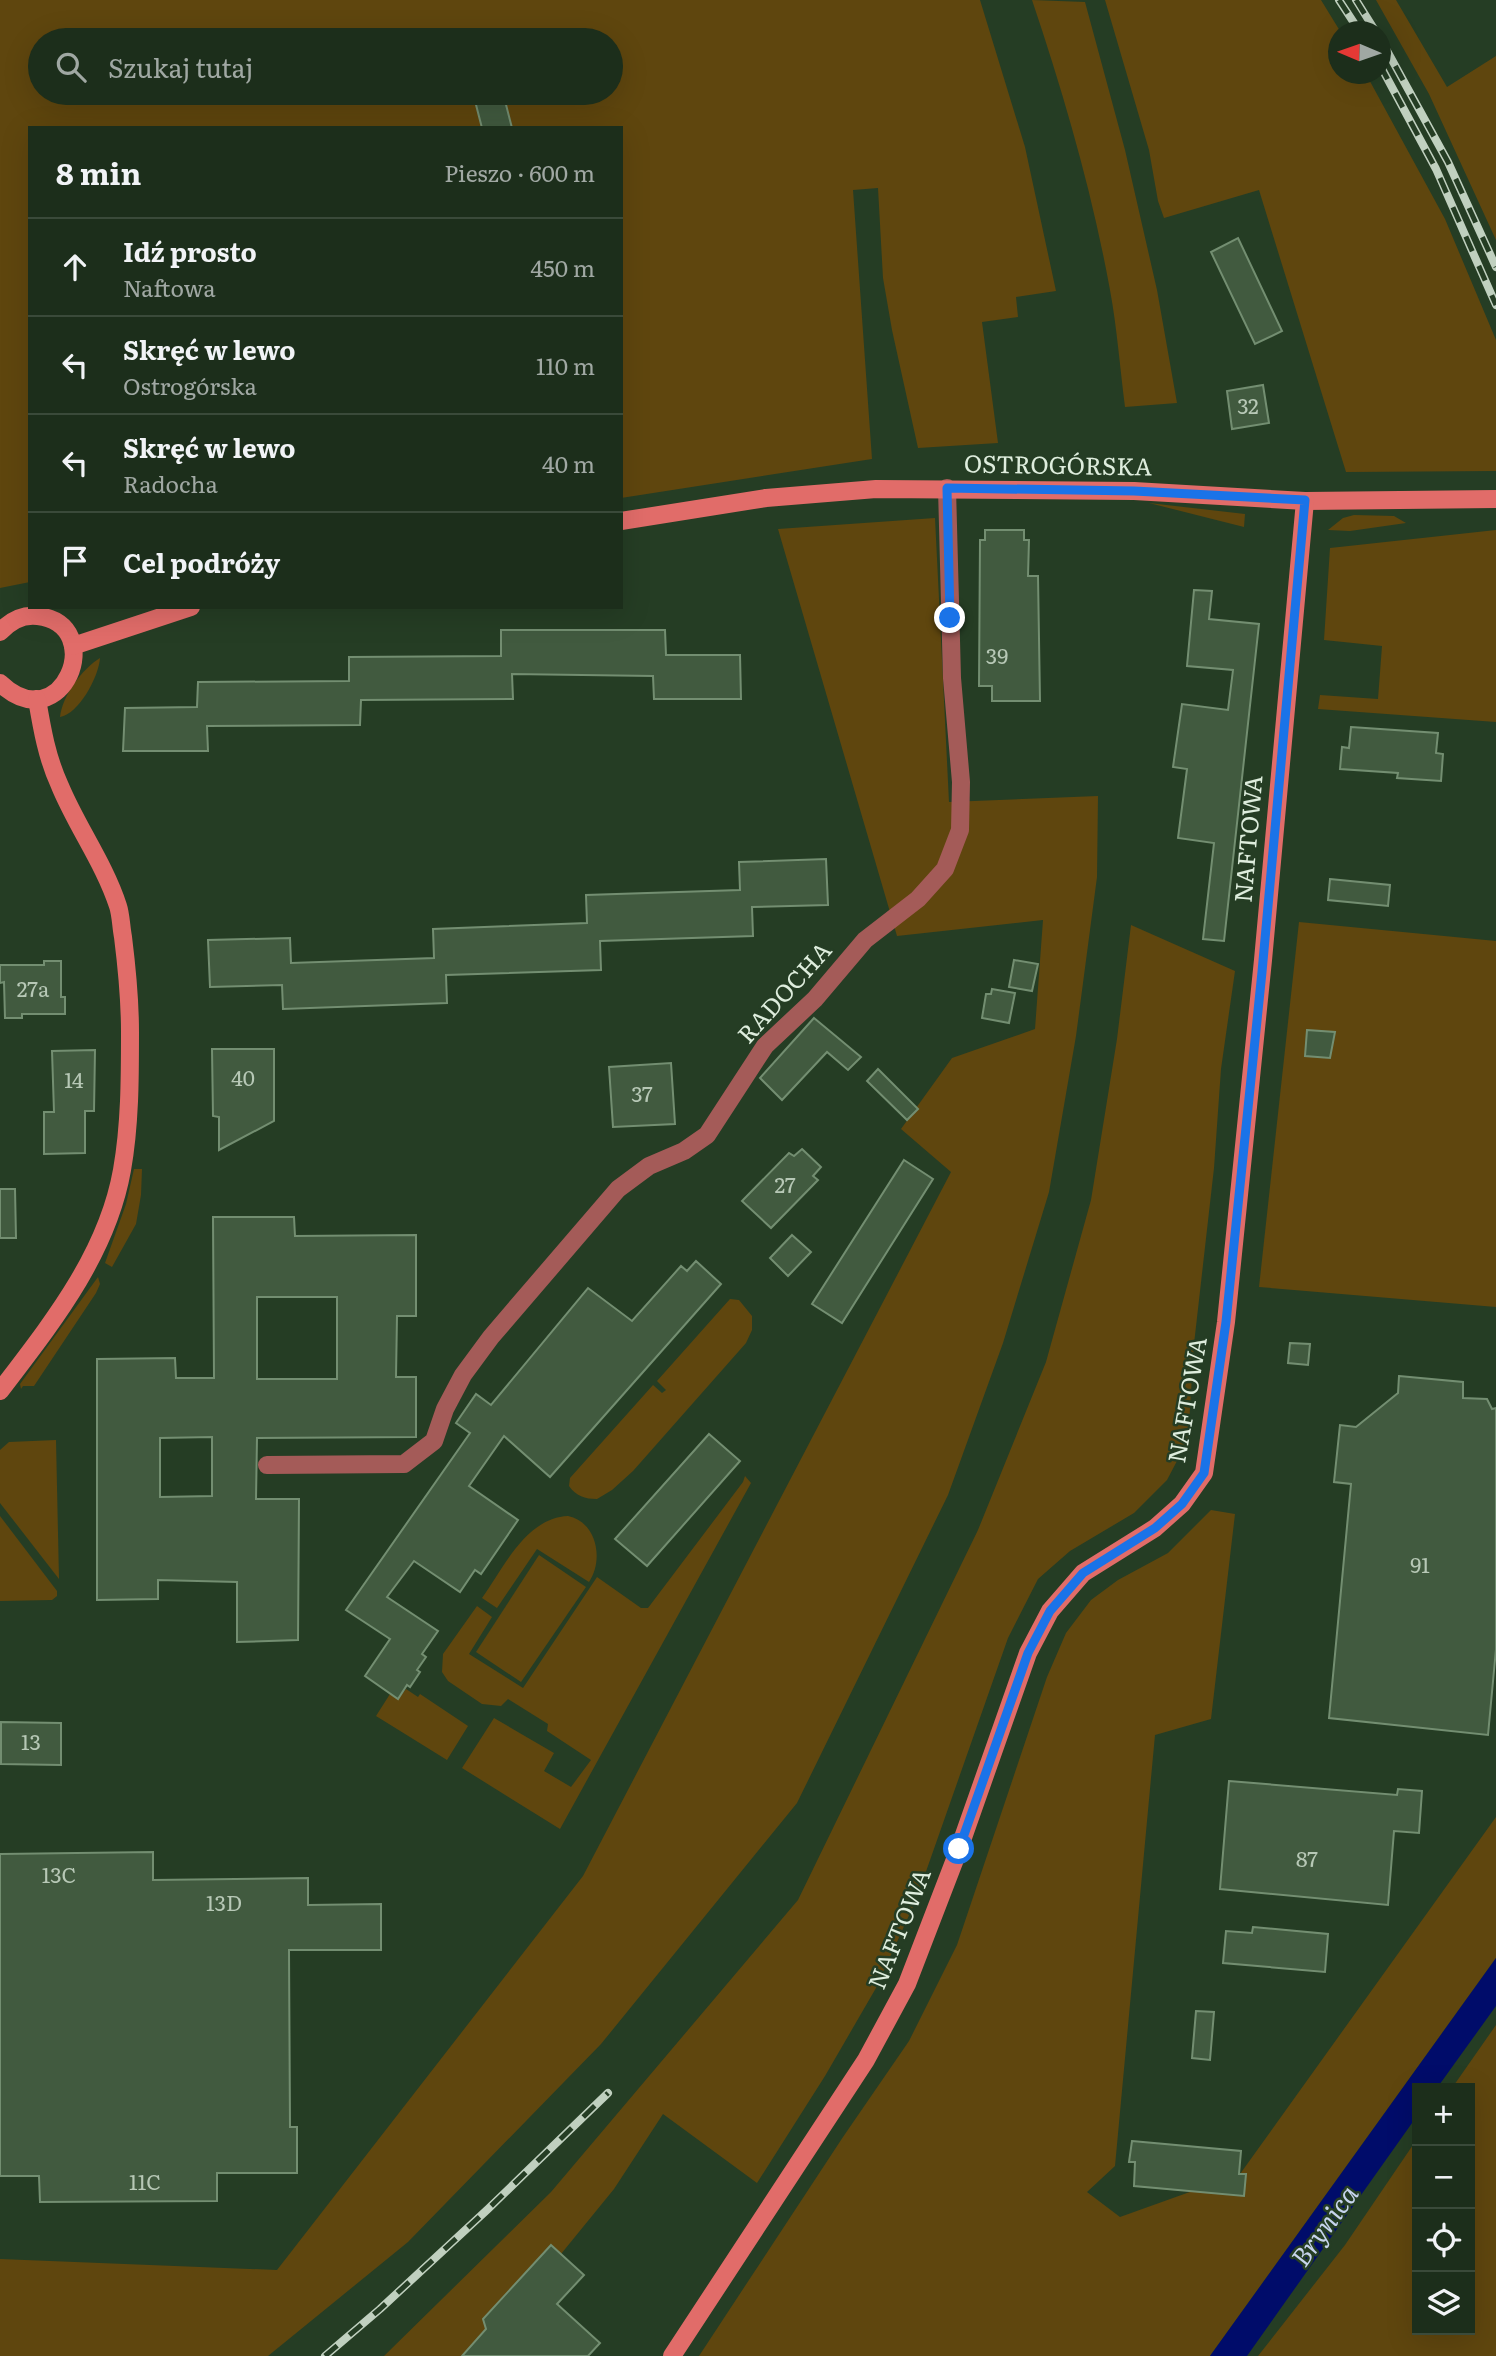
<!DOCTYPE html>
<html lang="pl">
<head>
<meta charset="utf-8">
<style>
	body { margin:0; font-family:Literata,serif; background:#253624; color:#f1f3f6 }
	.controls { position:absolute; right:21px; bottom:21px; display:grid; overflow:hidden; border-radius:0px; box-shadow:0 7px 28px #0002 }
	.controls button { width:63px; height:63px; display:grid; place-items:center; padding:0; border:0; border-bottom:2px solid #3a4a3a; background:#1c2e1b; color:#f1f3f6; font:35px sans-serif }
	.compass { position:absolute; left:1328px; top:21px; width:63px; height:63px; border-radius:50%; background:#1c2e1b; box-shadow:0 7px 28px #0002; rotate:272deg }
	.stop { position:absolute; width:21px; height:21px; margin:-16px; border:5px solid #1a73e8; border-radius:50%; background:#fff }
	.stop.end { background:#1a73e8; border-color:#fff; box-shadow:0 2px 7px #0008 }
	.list { margin:0; padding:0; list-style:none }
	h2 { display:flex; justify-content:space-between; align-items:center; height:91px; margin:0; padding:0 28px; font-size:30px }
	h2 small { font-size:23px; font-weight:400; color:#a0a8a3 }
	.list li { display:grid; grid-template-columns:46px 1fr auto; gap:21px; align-items:center; box-sizing:border-box; height:98px; padding:0 28px; border-top:2px solid #3a4a3a }
	.list b { display:block; font-size:26px; white-space:nowrap }
	.list p { margin:0; font-size:23px; white-space:nowrap; color:#a0a8a3 }
	.list em { font-size:23px; font-style:normal; color:#a0a8a3 }
	.icon { flex:none; width:38px; height:38px; fill:none; stroke:currentColor; stroke-width:2; stroke-linecap:round; stroke-linejoin:round }
	.map { position:relative; flex:none; width:1496px; height:2356px; overflow:hidden }
	.search { position:absolute; background:#1c2e1b; box-shadow:0 7px 28px #0002; left:28px; top:28px; width:595px; height:77px; display:flex; align-items:center; gap:18px; box-sizing:border-box; padding:0 24px; border-radius:38px; color:#a0a8a3; font-size:26px }
	.panel { position:absolute; background:#1c2e1b; box-shadow:0 7px 28px #0002; left:28px; top:126px; width:595px; height:483px; border-radius:0px }
	.map>svg:first-child { display:block }
</style>
</head>
<body>
<div class="map">
<svg width="1496" height="2356" viewBox="0 0 1496 2356">
	<rect width="100%" height="100%" fill="#253d24"/>
	<g fill="#5f460e" fill-rule="evenodd">
		<path d="M0 0H980L1025 147 1056 291 1016 297 1018 317 982 322 998 443 918 448 892 330 883 278 878 188 853 190 872 459 621 498V128H30V582L0 588ZM40 40H611V93H40Z"/>
		<path d="M1032 0 1085 2 1125 150 1157 290 1177 403 1125 407C1120 368 1117 328 1110 290 1092 191 1064 95 1032 0Z"/>
		<path d="M1105 0H1321L1340 31 1338 32V74H1366L1445 219 1496 340V471L1346 472 1259 190 1164 218 1158 201 1149 150Z"/>
		<path d="M1376 0H1396L1447 87 1496 56V240L1429 94Z"/>
		<path d="M1149 503 1245 514 1244 527Z"/>
		<path d="M1354 515 1394 516 1406 523 1350 531 1328 530 1343 518Z"/>
		<path d="M935 518 949 802 1098 796 1097 877 1076 1036 1049 1192 1003 1343 948 1495 797 1803 601 2044 408 2242 268 2356H0V2259L277 2270 583 1876 951 1172 901 1129 952 1058 1035 1029 1043 920 897 936 778 529Z"/>
		<path d="M1496 530V722L1318 709 1320 695 1378 699 1382 646 1324 640 1330 548Z"/>
		<path d="M100 658C99 676 79 714 60 717 62 696 82 669 100 658Z"/>
		<path d="M1299 922 1496 941V1307L1259 1287Z"/>
		<path d="M1131 925 1235 971 1221 1069 1214 1168 1194 1344 1188 1440 1167 1480 1134 1513 1070 1551 1038 1579 1008 1638 916 1900 876 1988 825 2076 757 2183 663 2114 614 2189 561 2254 550 2245 483 2319 486 2329 462 2356H384L551 2192 798 1900 978 1530 1046 1362 1091 1200 1117 1039Z"/>
		<path d="M134 1169H142L141 1195 136 1224 112 1267 105 1263 126 1204Z"/>
		<path d="M98 1277 100 1284 96 1293 34 1386H23L21 1389 20 1384Z"/>
		<path d="M730 1299 739 1300 752 1316V1330L746 1343 633 1471 612 1490 597 1499C585 1499 576 1496 569 1486L570 1478 653 1385 662 1393 666 1390 657 1381Z"/>
		<path d="M56 1440 59 1579 0 1503V1450L9 1442Z"/>
		<path d="M745 1476 751 1483 560 1829 462 1768 494 1718 554 1753 544 1771 571 1787 591 1760 547 1731 548 1724 508 1699 501 1706 482 1704 448 1681 442 1672 443 1654 477 1606 492 1617 469 1654 523 1688 597 1577 641 1608H648L743 1482Z"/>
		<path d="M1211 1510 1235 1514 1211 1719 1155 1735 1115 2166 1087 2192 1120 2217 1240 2174 1496 1817V1958L1210 2356H699L843 2137 909 2041 957 1945 1047 1677 1066 1633 1091 1600 1118 1580 1168 1553Z"/>
		<path d="M0 1516 57 1591V1596L52 1600 0 1601Z"/>
		<path d="M568 1516C597 1522 604 1560 589 1582L537 1549 497 1608 482 1598C504 1567 526 1518 568 1516Z"/>
		<path d="M539 1555 586 1587 521 1682 476 1652Z"/>
		<path d="M406 1689 418 1697 420 1694 468 1726 447 1760 376 1716 390 1694 398 1699Z"/>
		<path d="M1496 2025V2356H1258L1345 2245 1417 2139V2330H1470V2088H1452Z"/>
	</g>
	<path fill="#000c6a" d="M1496 1958V2006L1437 2088H1417V2116L1247 2356H1210Z"/>
	<g fill="#415a3f" stroke="#738e71" stroke-width="2" fill-rule="evenodd">
		<path d="M497 93H503L512 128H482L474 97Z"/>
		<path d="M1238 238 1282 331 1255 344 1211 252Z"/>
		<path d="M1263 385 1269 423 1232 429 1227 391Z"/>
		<path d="M985 530H1024V540H1029L1028 576H1038L1040 701H992V686H979L980 540H985Z"/>
		<path d="M1194 590 1212 591 1209 619 1259 624 1224 941 1203 939 1214 843 1178 838 1187 769 1173 767 1182 704 1228 710 1233 670 1187 666Z"/>
		<path d="M501 630H665L666 655H740L741 699H654L653 676 512 674 513 699 361 700 360 725 207 726 208 751H123L125 708 197 707 198 682 349 681V657L501 656Z"/>
		<path d="M1351 727 1438 733 1436 753 1443 754 1441 781 1397 778 1398 773 1340 769 1342 747 1349 748Z"/>
		<path d="M826 859 828 905 752 907 753 936 600 941 601 970 446 975 447 1003 283 1009 282 985 210 987 208 940 290 938 291 963 434 958 433 929 587 923 586 895 740 890 739 862Z"/>
		<path d="M1330 879 1390 885 1388 906 1328 900Z"/>
		<path d="M1014 960 1038 964 1032 991 1009 987Z"/>
		<path d="M44 961H61V997H65V1014H22V1018H5L4 982 0 983V965H44Z"/>
		<path d="M992 989 1015 993 1009 1023 982 1018 986 994H991Z"/>
		<path d="M814 1018 861 1057 848 1070 827 1052 782 1100 760 1078Z"/>
		<path d="M1307 1030 1335 1032 1330 1058 1305 1056Z"/>
		<path d="M212 1049H274V1121L219 1150V1117L213 1116Z"/>
		<path d="M95 1050 94 1111H85V1153L44 1154V1112H54L52 1051Z"/>
		<path d="M671 1063 675 1124 613 1127 609 1067Z"/>
		<path d="M878 1069 918 1109 907 1120 867 1081Z"/>
		<path d="M802 1149 821 1167 813 1176 818 1180 771 1228 742 1201 789 1153 794 1156Z"/>
		<path d="M904 1160 933 1179 842 1323 812 1304Z"/>
		<path d="M0 1189H15L16 1238H0Z"/>
		<path d="M213 1217H294L295 1236 416 1235V1316H397L396 1377H416V1437L257 1438 256 1499H299L298 1640 237 1642V1582L158 1580V1599L97 1600V1359L175 1358 176 1378H214ZM257 1297H337V1379H257ZM212 1437V1496L160 1497V1438Z"/>
		<path d="M792 1235 811 1252 788 1276 770 1258Z"/>
		<path d="M696 1261 721 1284 550 1477 504 1436 469 1486 518 1520 481 1574 475 1570 460 1592 414 1561 387 1597 438 1631 422 1654 426 1657 417 1670 420 1672 410 1687 407 1685 398 1699 365 1676 390 1639 346 1610 470 1433 456 1423 476 1394 491 1405 588 1288 632 1321 681 1266 687 1271Z"/>
		<path d="M1290 1343 1310 1344 1308 1365 1288 1363Z"/>
		<path d="M1399 1376 1463 1382V1398L1487 1399 1492 1409 1496 1408V1649L1488 1735 1329 1718 1351 1484 1334 1482 1340 1425 1356 1427 1398 1393Z"/>
		<path d="M709 1434 740 1461 647 1566 615 1539Z"/>
		<path d="M1 1722 61 1723V1765L1 1764Z"/>
		<path d="M1229 1781 1397 1795 1398 1789 1422 1791 1419 1833 1394 1831 1388 1905 1220 1889Z"/>
		<path d="M153 1852V1880L308 1878V1905L381 1904V1950H289L290 2127H297V2173H217V2201L40 2202 39 2176H0V1854Z"/>
		<path d="M1253 1927 1328 1934 1325 1972 1223 1963 1226 1931 1252 1933Z"/>
		<path d="M1196 2011 1214 2012 1210 2060 1192 2058Z"/>
		<path d="M1132 2141 1241 2151 1239 2174H1246L1244 2196 1134 2186 1135 2162H1129Z"/>
		<path d="M551 2245 584 2275 557 2304 600 2343 588 2356H462L486 2329 483 2319Z"/>
	</g>
	<g fill="none" stroke-linecap="round" stroke-linejoin="round">
		<path stroke="#a45b58" stroke-width="18" d="M267 1465 404 1464 434 1441 445 1409 463 1375 491 1337 618 1189 649 1166 684 1151 707 1135 765 1046 815 999 865 940 918 899 945 869 960 830 961 782 952 678 947 488"/>
		<g stroke="#e16c69" stroke-width="18">
			<path d="M621 521 766 498 876 489 1134 491 1305 501 1496 499"/>
			<path d="M0 632C10 621 23 614 38 616 109 625 62 742 0 683"/>
			<path d="M73 646 191 607"/>
			<path d="M0 1391C51 1324 107 1255 122 1170 130 1125 130 1078 130 1032 130 1000 127 969 123 937 121 927 121 915 118 906 104 863 77 827 60 786 47 758 42 729 37 699"/>
			<path d="M672 2356 866 2060 907 1984 959 1849 1028 1653 1050 1611 1083 1573 1155 1528 1182 1504 1204 1473 1226 1322 1263 960 1305 501"/>
		</g>
		<g stroke="#c0d0bf" stroke-width="8">
			<g id="rail">
				<path d="M1339 0 1360 32"/>
				<path d="M1356 0 1376 32"/>
				<path d="M1380 38 1448 162 1496 267"/>
				<path d="M1380 65 1436 169 1496 305"/>
				<path d="M325 2356 380 2309 488 2209 608 2093"/>
			</g>
		</g>
		<use href="#rail" stroke="#253d24" stroke-width="5" stroke-dasharray="16" stroke-linecap="butt"/>
	</g>
	<g fill="none" stroke-linecap="round" stroke-linejoin="round">
		<path stroke="#1a73e8" stroke-width="9" d="M950 618 947 488 1134 491 1305 500 1262 972 1226 1322 1204 1473 1182 1504 1155 1528 1083 1573 1050 1611 1028 1653 959 1849"/>
	</g>
	<g text-anchor="middle" stroke-width="5" stroke-linejoin="round" paint-order="stroke">
		<g font-size="21" fill="#b7c8b6">
			<text x="1248" y="414">32</text>
			<text x="997" y="664">39</text>
			<text x="33" y="997">27a</text>
			<text x="243" y="1086">40</text>
			<text x="74" y="1088">14</text>
			<text x="642" y="1102">37</text>
			<text x="785" y="1193">27</text>
			<text x="1420" y="1573">91</text>
			<text x="31" y="1750">13</text>
			<text x="1307" y="1867">87</text>
			<text x="59" y="1883">13C</text>
			<text x="224" y="1911">13D</text>
			<text x="145" y="2190">11C</text>
		</g>
		<g font-size="24" fill="#deeddd" stroke="#253d24">
			<text transform="translate(1058 466) rotate(1)" y="8">OSTROGÓRSKA</text>
			<text transform="translate(1249 839) rotate(-85)" y="8">NAFTOWA</text>
			<text transform="translate(785 993) rotate(-48)" y="8">RADOCHA</text>
			<text transform="translate(1188 1400) rotate(-80)" y="8">NAFTOWA</text>
			<text transform="translate(900 1929) rotate(-68)" y="8">NAFTOWA</text>
		</g>
		<g font-size="26" font-style="italic" fill="#c7d4ed" stroke="#253d24">
			<text transform="translate(1325 2226) rotate(-54)" y="9">Brynica</text>
		</g>
	</g>
</svg>
<div class="controls">
<button>+</button>
<button>−</button>
<button><svg class="icon" aria-label="locate" viewBox="0 0 24 24"><circle cx="12" cy="12" r="6"/><path d="M12 2v4M12 18v4M2 12h4M18 12h4"/></svg></button>
<button><svg class="icon" aria-label="layers" viewBox="0 0 24 24"><path d="M12 4l9 5-9 5-9-5zM3 14l9 5 9-5"/></svg></button>
</div>
<svg class="compass" viewBox="-18 -18 36 36"><path d="M0-13l5 13h-10z" fill="#e53935"/><path d="M0 13l5-13h-10z" fill="#a0a8a3"/></svg>
<div class="stop" style="left:959px;top:1849px"></div>
<div class="stop end" style="left:950px;top:618px"></div>
<div class="search"><svg class="icon" aria-label="search" viewBox="0 0 24 24"><circle cx="10" cy="10" r="6"/><path d="M15 15l6 6"/></svg>Szukaj tutaj</div>
<section class="panel">
<h2>8 min<small>Pieszo · 600 m</small></h2>
<ul class="list">
<li><svg class="icon" aria-label="ahead" viewBox="0 0 24 24"><path d="M12 20V5M6 11l6-6 6 6"/></svg><div><b>Idź prosto</b><p>Naftowa</p></div><em>450 m</em></li>
<li><svg class="icon" aria-label="left" viewBox="0 0 24 24"><path d="M17 20v-9H6M10 6l-5 5 5 5"/></svg><div><b>Skręć w lewo</b><p>Ostrogórska</p></div><em>110 m</em></li>
<li><svg class="icon" aria-label="left" viewBox="0 0 24 24"><path d="M17 20v-9H6M10 6l-5 5 5 5"/></svg><div><b>Skręć w lewo</b><p>Radocha</p></div><em>40 m</em></li>
<li><svg class="icon" aria-label="arrive" viewBox="0 0 24 24"><path d="M6 21V4h12l-3 4 3 4H6"/></svg><div><b>Cel podróży</b></div></li>
</ul>
</section>
</div>
</body>
</html>
